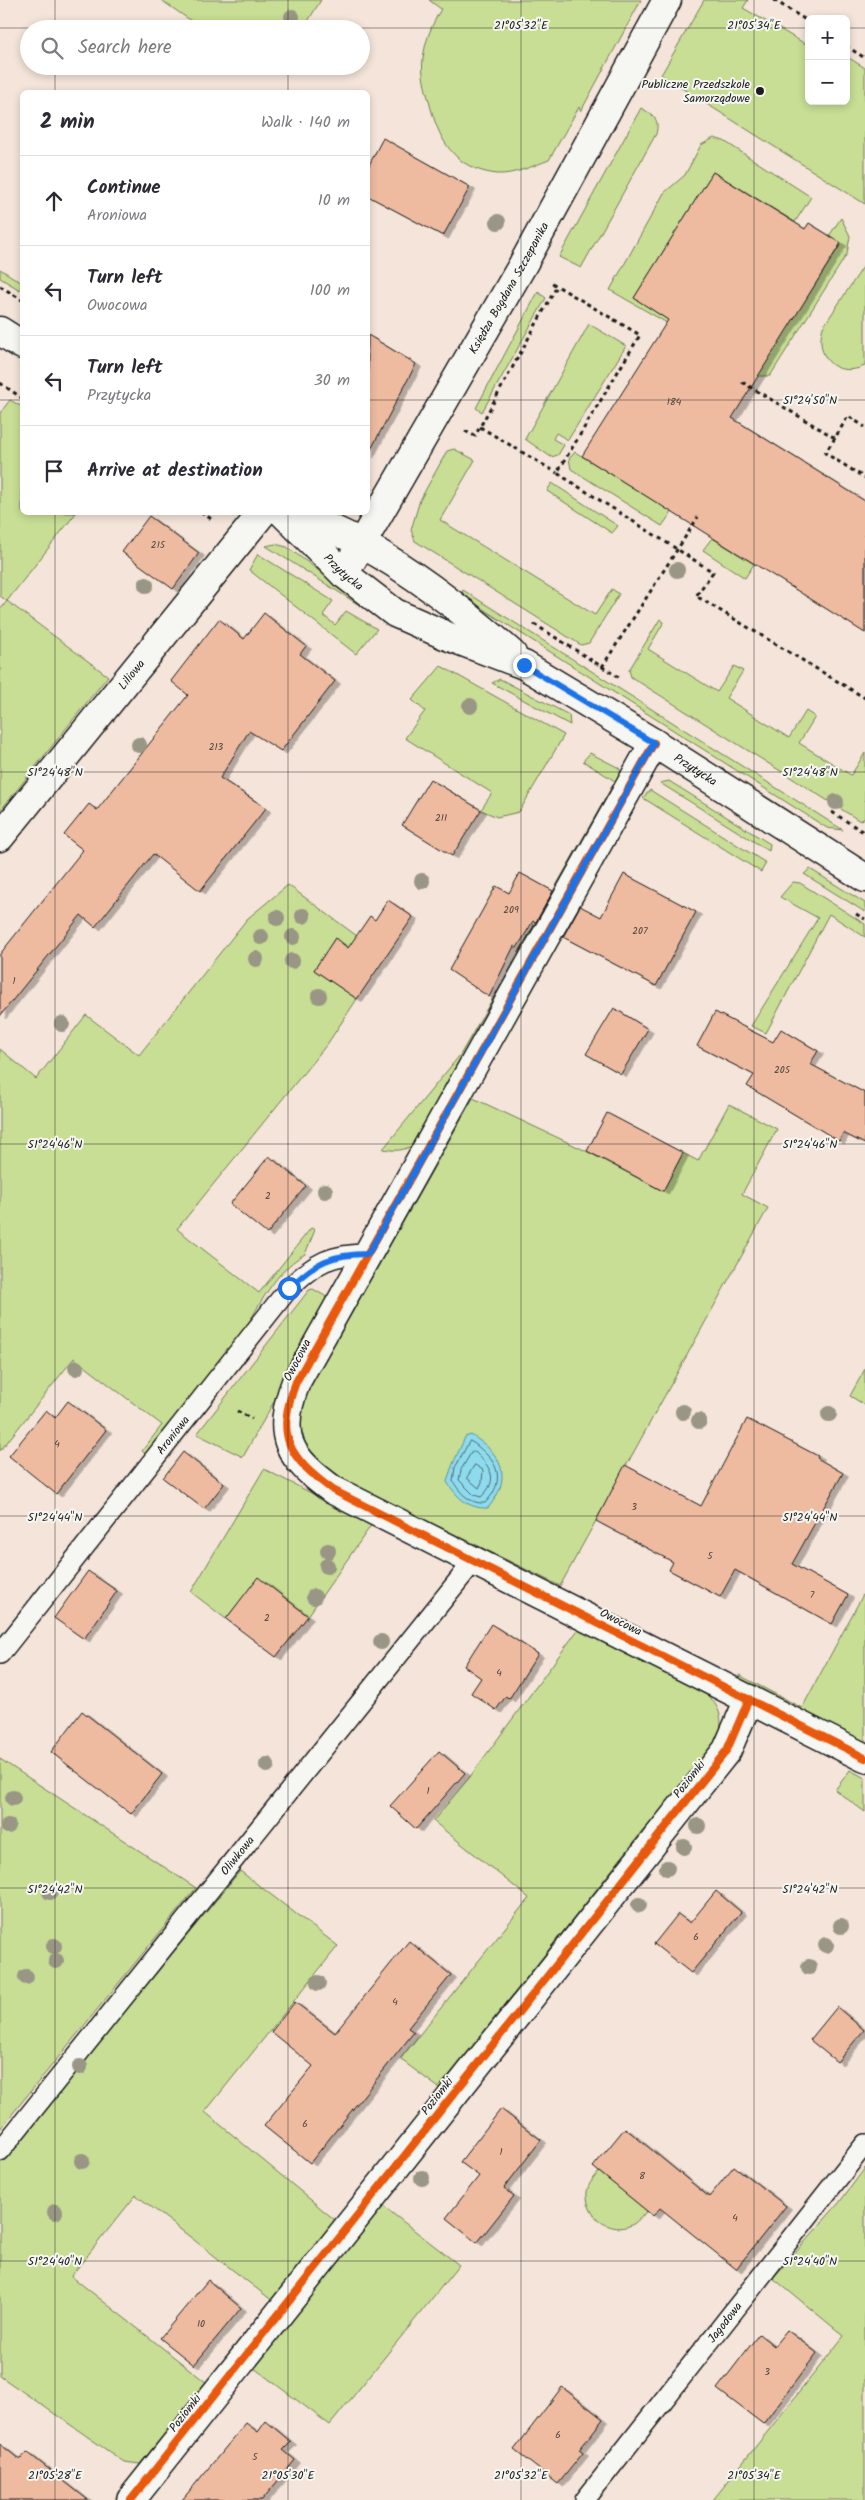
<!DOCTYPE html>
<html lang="en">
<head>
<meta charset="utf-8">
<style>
	body { margin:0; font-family:Kalam,sans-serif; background:#f7f7f7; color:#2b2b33 }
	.controls { position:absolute; right:15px; top:15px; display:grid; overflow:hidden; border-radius:8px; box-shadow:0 2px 8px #0003 }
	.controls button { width:45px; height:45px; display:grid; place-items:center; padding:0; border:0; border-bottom:1px solid #e1e1e2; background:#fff; color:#2b2b33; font:25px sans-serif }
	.stop { position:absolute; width:15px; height:15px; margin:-11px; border:4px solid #1a73e8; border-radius:50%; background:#fff }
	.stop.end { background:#1a73e8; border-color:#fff; box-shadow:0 1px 5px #0008 }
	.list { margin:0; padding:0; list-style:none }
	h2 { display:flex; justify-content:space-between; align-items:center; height:65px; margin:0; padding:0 20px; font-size:21px }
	h2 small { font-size:16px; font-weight:400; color:#7c7c81 }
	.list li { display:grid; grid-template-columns:32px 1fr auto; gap:15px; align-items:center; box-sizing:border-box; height:90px; padding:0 20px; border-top:1px solid #e1e1e2 }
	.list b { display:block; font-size:19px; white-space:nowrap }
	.list p { margin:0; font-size:16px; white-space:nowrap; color:#7c7c81 }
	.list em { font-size:16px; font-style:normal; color:#7c7c81 }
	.icon { flex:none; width:28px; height:28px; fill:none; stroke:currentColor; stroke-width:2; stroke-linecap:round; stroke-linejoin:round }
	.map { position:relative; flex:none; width:865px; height:2500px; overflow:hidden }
	.search { position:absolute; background:#fff; box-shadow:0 2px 8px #0003; left:20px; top:20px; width:350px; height:55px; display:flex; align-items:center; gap:12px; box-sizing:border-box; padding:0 18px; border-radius:28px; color:#7c7c81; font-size:19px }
	.panel { position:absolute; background:#fff; box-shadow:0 2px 8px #0003; left:20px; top:90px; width:350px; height:425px; border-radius:8px }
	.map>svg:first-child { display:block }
</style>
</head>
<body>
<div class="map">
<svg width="865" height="2500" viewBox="0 0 865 2500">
	<defs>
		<filter id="shadow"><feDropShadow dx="5.5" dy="3" stdDeviation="0" flood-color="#0004"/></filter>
	</defs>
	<rect width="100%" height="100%" fill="#f4e4d9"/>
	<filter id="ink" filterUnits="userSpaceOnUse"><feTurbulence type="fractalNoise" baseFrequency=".02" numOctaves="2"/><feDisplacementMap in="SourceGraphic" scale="10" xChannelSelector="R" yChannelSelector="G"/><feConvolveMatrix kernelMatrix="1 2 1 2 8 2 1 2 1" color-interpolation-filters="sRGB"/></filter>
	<g filter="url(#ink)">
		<g fill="#c7de94" stroke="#727d58">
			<path d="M161 0H321L303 29H203Z"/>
			<path d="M429 0H641L581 111 579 107 549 160C533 166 513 175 497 174 453 169 438 138 429 101 425 88 421 72 423 59 425 41 432 24 441 9Z"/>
			<path d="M704 0H748L743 8 809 46V101H846V56L865 68V204L661 75Z"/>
			<path d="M641 108C653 115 660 118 656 134L581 268 559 257Z"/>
			<path d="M714 138 724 141 811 197 795 222 713 172 634 298 676 325 674 327 610 290 664 193 685 175 701 145Z"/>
			<path d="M841 218 850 236 847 254 770 376H757L841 244 829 236Z"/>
			<path d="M865 264V366C835 379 814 356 823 327Z"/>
			<path d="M0 269 22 283 20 290 0 278Z"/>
			<path d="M538 292 546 298 482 412 476 408Z"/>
			<path d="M589 324 626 346 568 440 556 433 553 439 564 445 558 455 551 457 525 439Z"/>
			<path d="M10 400 22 407V512L76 513 7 601 108 676 0 811V610L7 601 0 596V413Z"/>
			<path d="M454 449 475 460 440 520 595 615 612 589 619 594 589 643 581 645 415 541 411 530 420 500 447 451Z"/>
			<path d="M575 452 672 512 662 526 571 469 569 459Z"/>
			<path d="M552 483 618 526 612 533 547 491Z"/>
			<path d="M712 538 754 564 745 578 703 550Z"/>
			<path d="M275 544 287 547 361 602 359 605 266 546Z"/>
			<path d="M258 554 333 601 323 615 335 625 346 611 377 629 356 654 249 570Z"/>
			<path d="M463 590 843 830 827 828 486 611 462 593Z"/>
			<path d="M660 619 664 622 648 649 717 692 734 666 743 671 726 698 789 738 806 711 815 717 799 743 851 775 865 753V818L860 821 631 677 629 670Z"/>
			<path d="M441 666 564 735 519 812 497 817 481 810 492 793 405 738 425 711 412 700Z"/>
			<path d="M500 679 569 715 570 725 492 683Z"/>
			<path d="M590 753 619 768 622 775 519 968 512 964 615 781 583 761Z"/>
			<path d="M669 781 770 844 769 851 660 783Z"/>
			<path d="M650 790 766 863 761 872 643 798Z"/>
			<path d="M810 869 865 903V912L804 874Z"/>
			<path d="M793 882 800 883 865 924V937L829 914 766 1033 751 1026 818 918 780 897Z"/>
			<path d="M288 885 361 939 353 951 335 938 314 970 357 999 328 1043 177 1229 259 1293 311 1228 315 1230 305 1254C270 1273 256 1316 233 1347 207 1385 175 1419 147 1455L142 1451 162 1425 74 1358 0 1451V1049L36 1079 86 1015 139 1055 247 919Z"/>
			<path d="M497 991 501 995 421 1139C408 1150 400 1152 383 1149L460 1055Z"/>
			<path d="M473 1098 582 1149 663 1191 683 1153 698 1161 729 1104 777 1129 742 1194 768 1208 560 1586 327 1472C300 1444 297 1437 304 1398Z"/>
			<path d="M313 1289 325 1296 328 1305 243 1457 197 1434 309 1290Z"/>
			<path d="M865 1369V1405L850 1396Z"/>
			<path d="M264 1469 372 1524 308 1616 258 1578 226 1619 191 1592Z"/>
			<path d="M865 1591V1746L742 1682 739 1675 802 1708Z"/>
			<path d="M580 1627 702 1691C719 1703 725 1719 718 1739L651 1827 644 1829 630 1847 439 2088 400 2059 529 1898 433 1821 469 1778Z"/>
			<path d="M0 1759 196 1888 0 2129Z"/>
			<path d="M850 1770 865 1778V1812L835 1790Z"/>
			<path d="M240 1871 338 1946 205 2112 335 2220 274 2302 136 2195 71 2276 207 2383 140 2464 124 2462 0 2376V2164Z"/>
			<path d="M865 2168V2500H713L844 2336 773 2278 839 2203Z"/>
			<path d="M599 2172 647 2211C642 2216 636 2224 629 2226 607 2234 585 2214 587 2192 588 2184 594 2178 599 2172Z"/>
			<path d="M383 2206 459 2265 330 2425 254 2368Z"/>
		</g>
		<path fill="#8edbee" stroke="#608f9a" d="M471 1435C503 1454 513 1478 488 1508 468 1509 457 1497 447 1482 451 1465 459 1452 465 1437Z"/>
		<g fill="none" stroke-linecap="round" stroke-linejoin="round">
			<g stroke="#4a6870" stroke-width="1">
				<path d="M470 1441C476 1444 481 1449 486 1454 502 1469 501 1487 485 1503 470 1504 460 1493 453 1481L455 1468Z"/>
				<path d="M472 1452H475C489 1466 501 1479 481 1497L474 1495 459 1480 461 1470Z"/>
				<path d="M475 1465 483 1470 482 1482 479 1488 467 1478Z"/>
			</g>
		</g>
		<g fill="#eebba0" stroke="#1c1c1c" filter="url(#shadow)">
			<path d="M383 138 470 187 443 236 368 196V167Z"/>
			<path d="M713 172 805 229 809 223 841 243 732 418 865 501V633L582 456 668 320 634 298Z"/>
			<path d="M368 335 416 364 368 455Z"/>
			<path d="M149 516 199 553 173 589 122 552Z"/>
			<path d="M264 613 306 646 300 654 335 681 281 751 249 731 220 778 266 808 200 891 153 854 95 927 81 915 0 1016V954L83 850 64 835 89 804 97 810 188 695 171 681 219 619 244 639Z"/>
			<path d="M430 779 481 810 452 856 402 825Z"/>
			<path d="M520 873 553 891 536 922 533 921 517 948 514 946 489 997 449 970 496 886 509 893Z"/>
			<path d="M624 874 696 912 656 986 563 937 580 906 601 917Z"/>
			<path d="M388 900 413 917 357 999 314 970 335 938 348 948 370 916 375 920Z"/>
			<path d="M614 1008 648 1029 621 1074 586 1054Z"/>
			<path d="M715 1012 773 1042 781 1029 818 1051 810 1064 865 1093V1144L843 1133 839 1141 747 1086 754 1075 697 1046Z"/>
			<path d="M607 1113 683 1153 663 1191 587 1151Z"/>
			<path d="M269 1156 306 1186 267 1234 230 1204Z"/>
			<path d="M68 1401 106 1430 56 1494 9 1456 46 1410 55 1418Z"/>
			<path d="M747 1419 818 1456 817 1458 843 1473 792 1564 848 1595 832 1624 735 1570 720 1597 669 1570 673 1562 596 1521 625 1465 701 1506Z"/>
			<path d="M183 1452 224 1484 204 1509 163 1478Z"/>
			<path d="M88 1571 117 1591 84 1639 54 1618Z"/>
			<path d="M258 1577 308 1616 276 1657 226 1619Z"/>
			<path d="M491 1624 538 1654 509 1699 506 1696 496 1710 471 1693 481 1678 464 1666Z"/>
			<path d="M82 1711 162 1774 131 1814 51 1752Z"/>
			<path d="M439 1751 465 1773 416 1829 390 1806Z"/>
			<path d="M716 1891 741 1912 691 1973 654 1944 678 1914 690 1923Z"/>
			<path d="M409 1941 451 1975 408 2028 414 2032 310 2163 264 2126 313 2066 271 2032 295 2002 335 2033Z"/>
			<path d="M837 2007 864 2030 837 2062 810 2040Z"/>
			<path d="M501 2109 541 2140 504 2188 514 2196 477 2243 446 2218 479 2176 460 2162Z"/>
			<path d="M625 2128 709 2197 734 2166 786 2206 736 2269 660 2208 653 2216 593 2167Z"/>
			<path d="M208 2280 241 2308 194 2365 160 2338Z"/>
			<path d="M787 2330 817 2353 763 2424 717 2389 759 2334 774 2346Z"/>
			<path d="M562 2387 603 2419 579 2450 583 2453 558 2484 514 2450Z"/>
			<path d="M266 2421 291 2442 283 2450 295 2460 262 2500H182L246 2423 258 2432Z"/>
			<path d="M0 2444 20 2460 27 2452 88 2500H0Z"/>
		</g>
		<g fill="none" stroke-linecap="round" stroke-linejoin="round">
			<g stroke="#1c1c1c" stroke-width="22">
				<g id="lane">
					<path id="s1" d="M0 1654 289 1288C316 1262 331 1254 368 1254"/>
					<path id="s2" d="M0 2151 474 1561"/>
					<path id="s3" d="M585 2500 865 2144"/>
				</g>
			</g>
			<g stroke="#1c1c1c" stroke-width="31">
				<g id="street">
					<path id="s4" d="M344 574 522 266 667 0"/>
					<path d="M654 743 296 1382C275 1437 288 1457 333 1490L865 1758"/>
					<path id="s5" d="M0 837 263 512"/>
					<path d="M131 2500 727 1750 749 1699"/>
				</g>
			</g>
			<g stroke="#1c1c1c" stroke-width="31">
				<g id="secondary">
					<path d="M0 331 22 345"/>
					<path id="s6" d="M282 512 344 574 395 613 447 636 524 665 654 743 865 878"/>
					<path d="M294 512C317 523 342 532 364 545 418 575 466 613 512 654"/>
				</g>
			</g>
			<g stroke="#1c1c1c" stroke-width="3" stroke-dasharray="4 4" stroke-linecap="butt">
				<path d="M774 0 809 22"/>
				<path d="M846 46 865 58"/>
				<path d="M552 283 640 335 557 473 713 572 696 596 865 698"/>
				<path d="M0 286 22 300"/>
				<path d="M742 382 835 438 848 416 865 427"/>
				<path d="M0 383 22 398"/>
				<path d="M480 427 557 473"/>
				<path d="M465 431 475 436 557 286"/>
				<path d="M835 438 825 453 865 478"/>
				<path d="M201 512 213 520"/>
				<path d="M534 624 620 678"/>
				<path d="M602 667 698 517"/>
				<path d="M832 812 865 833"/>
				<path d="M856 914 865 919"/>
				<path d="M237 1411 252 1419"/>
			</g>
			<use href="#lane" stroke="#f6f6f2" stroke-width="19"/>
			<use href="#street" stroke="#f6f6f2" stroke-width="28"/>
			<use href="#secondary" stroke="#f6f6f2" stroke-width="28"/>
			<g stroke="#f6f6f2" stroke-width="11">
				<g id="cycleway">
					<path d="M654 743 296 1382C275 1437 288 1457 333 1490L865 1758"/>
					<path d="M131 2500 727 1750 749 1699"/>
				</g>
			</g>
			<use href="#cycleway" stroke="#e8590c" stroke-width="8"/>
		</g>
		<g fill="#999685">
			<circle cx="292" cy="17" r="8"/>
			<circle cx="498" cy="222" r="8"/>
			<circle cx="677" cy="570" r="8"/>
			<circle cx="146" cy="585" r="8"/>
			<circle cx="470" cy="706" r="8"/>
			<circle cx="139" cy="745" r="8"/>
			<circle cx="836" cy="802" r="8"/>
			<circle cx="422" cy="881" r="8"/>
			<circle cx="303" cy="916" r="8"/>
			<circle cx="277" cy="918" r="8"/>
			<circle cx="261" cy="937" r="8"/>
			<circle cx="293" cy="937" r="8"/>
			<circle cx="256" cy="959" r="8"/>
			<circle cx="292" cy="961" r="8"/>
			<circle cx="319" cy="996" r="8"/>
			<circle cx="62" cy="1024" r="8"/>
			<circle cx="325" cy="1191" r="8"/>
			<circle cx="76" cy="1368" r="8"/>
			<circle cx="683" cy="1412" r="8"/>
			<circle cx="829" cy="1414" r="8"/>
			<circle cx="699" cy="1421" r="8"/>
			<circle cx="328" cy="1551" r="8"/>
			<circle cx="327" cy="1566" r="8"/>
			<circle cx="314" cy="1597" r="8"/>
			<circle cx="381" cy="1642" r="8"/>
			<circle cx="267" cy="1765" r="8"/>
			<circle cx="13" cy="1798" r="8"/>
			<circle cx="8" cy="1826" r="8"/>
			<circle cx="698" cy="1826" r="8"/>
			<circle cx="684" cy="1847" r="8"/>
			<circle cx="667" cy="1868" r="8"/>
			<circle cx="50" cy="1892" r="8"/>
			<circle cx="639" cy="1905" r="8"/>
			<circle cx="841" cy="1926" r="8"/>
			<circle cx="826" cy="1945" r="8"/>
			<circle cx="54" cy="1946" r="8"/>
			<circle cx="56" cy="1961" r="8"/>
			<circle cx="809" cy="1967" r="8"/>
			<circle cx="26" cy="1977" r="8"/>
			<circle cx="318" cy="1983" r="8"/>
			<circle cx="80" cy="2067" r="8"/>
			<circle cx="82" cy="2161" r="8"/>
			<circle cx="422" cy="2178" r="8"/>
			<circle cx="55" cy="2212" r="8"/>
		</g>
	</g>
	<g fill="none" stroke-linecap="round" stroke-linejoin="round" filter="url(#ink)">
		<path stroke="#1a73e8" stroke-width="6" d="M289 1288C316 1262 331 1254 368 1254L654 743 524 665"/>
	</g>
	<path fill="none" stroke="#1c1c1c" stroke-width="1" stroke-opacity="0.45" d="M55 0V29M288 0V29M521 0V2500M754 0V2500M0 28H809M846 28H865M55 66V92M288 66V92M0 400H22M368 400H865M55 512V2500M288 512V2500M0 772H865M0 1144H865M0 1516H865M0 1888H865M0 2261H865"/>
	<circle fill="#1c1c1c" stroke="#f6f6f2" stroke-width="2" cx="760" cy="91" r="5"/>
	<g text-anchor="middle" stroke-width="4" stroke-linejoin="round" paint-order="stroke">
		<g font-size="10" fill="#50443d">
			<text x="674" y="405">184</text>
			<text x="158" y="548">215</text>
			<text x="216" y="750">213</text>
			<text x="441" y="821">211</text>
			<text x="511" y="913">209</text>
			<text x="640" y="934">207</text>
			<text x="14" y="984">1</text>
			<text x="782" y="1073">205</text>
			<text x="268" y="1199">2</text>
			<text x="57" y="1447">4</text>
			<text x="634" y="1510">3</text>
			<text x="710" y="1559">5</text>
			<text x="812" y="1598">7</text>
			<text x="267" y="1621">2</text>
			<text x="499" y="1676">4</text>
			<text x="428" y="1794">1</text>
			<text x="696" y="1940">6</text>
			<text x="395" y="2005">4</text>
			<text x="305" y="2127">6</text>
			<text x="501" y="2155">1</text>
			<text x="642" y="2179">8</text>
			<text x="735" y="2221">4</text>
			<text x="201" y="2327">10</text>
			<text x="767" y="2375">3</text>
			<text x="558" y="2438">6</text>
			<text x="255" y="2460">5</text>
		</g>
		<g font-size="12" fill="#1c1c1c" stroke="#f6f6f2" text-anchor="end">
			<text x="750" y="88">Publiczne Przedszkole<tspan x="750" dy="14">Samorządowe</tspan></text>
		</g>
		<g font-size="12" fill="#1c1c1c" stroke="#f6f6f2">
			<text dy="4" stroke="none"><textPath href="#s4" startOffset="330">Księdza Bogdana Szczepanika</textPath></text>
			<text dy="4" stroke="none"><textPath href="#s6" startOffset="86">Przytycka</textPath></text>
			<text dy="4" stroke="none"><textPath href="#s5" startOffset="209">Liliowa</textPath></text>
			<text dy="4" stroke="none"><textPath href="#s6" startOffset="492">Przytycka</textPath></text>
			<text transform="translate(297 1360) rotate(-62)" y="4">Owocowa</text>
			<text dy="4" stroke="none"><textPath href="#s1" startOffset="279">Aroniowa</textPath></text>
			<text transform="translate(621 1622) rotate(27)" y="4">Owocowa</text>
			<text transform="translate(689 1779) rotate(-52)" y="4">Poziomki</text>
			<text dy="4" stroke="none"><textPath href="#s2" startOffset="379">Oliwkowa</textPath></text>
			<text transform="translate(437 2096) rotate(-52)" y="4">Poziomki</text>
			<text dy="4" stroke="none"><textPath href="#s3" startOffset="226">Jagodowa</textPath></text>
			<text transform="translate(185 2413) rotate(-52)" y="4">Poziomki</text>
		</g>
	</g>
	<g font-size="12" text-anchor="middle" fill="#1c1c1c" stroke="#f6f6f2" stroke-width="4" stroke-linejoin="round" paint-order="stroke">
		<text x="521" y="29">21°05'32"E</text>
		<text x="754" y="29">21°05'34"E</text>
		<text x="810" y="404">51°24'50"N</text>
		<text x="55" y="776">51°24'48"N</text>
		<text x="810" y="776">51°24'48"N</text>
		<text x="55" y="1148">51°24'46"N</text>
		<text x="810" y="1148">51°24'46"N</text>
		<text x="55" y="1521">51°24'44"N</text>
		<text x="810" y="1521">51°24'44"N</text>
		<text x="55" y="1893">51°24'42"N</text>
		<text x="810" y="1893">51°24'42"N</text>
		<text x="55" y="2265">51°24'40"N</text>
		<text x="810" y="2265">51°24'40"N</text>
		<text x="55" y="2479">21°05'28"E</text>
		<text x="288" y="2479">21°05'30"E</text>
		<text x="521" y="2479">21°05'32"E</text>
		<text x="754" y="2479">21°05'34"E</text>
	</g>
</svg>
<div class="controls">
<button>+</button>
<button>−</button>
</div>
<div class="stop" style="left:289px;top:1288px"></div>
<div class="stop end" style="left:524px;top:665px"></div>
<div class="search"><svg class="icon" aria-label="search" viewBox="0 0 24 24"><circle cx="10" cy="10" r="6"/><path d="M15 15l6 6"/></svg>Search here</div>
<section class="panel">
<h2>2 min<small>Walk · 140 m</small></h2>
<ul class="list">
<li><svg class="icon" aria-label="ahead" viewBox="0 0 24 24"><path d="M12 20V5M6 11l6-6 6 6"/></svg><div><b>Continue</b><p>Aroniowa</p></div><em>10 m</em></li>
<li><svg class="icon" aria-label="left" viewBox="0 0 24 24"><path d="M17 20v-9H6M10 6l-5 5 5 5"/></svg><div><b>Turn left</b><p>Owocowa</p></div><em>100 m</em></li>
<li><svg class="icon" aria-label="left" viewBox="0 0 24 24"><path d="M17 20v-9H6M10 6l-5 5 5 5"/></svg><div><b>Turn left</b><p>Przytycka</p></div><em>30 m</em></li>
<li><svg class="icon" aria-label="arrive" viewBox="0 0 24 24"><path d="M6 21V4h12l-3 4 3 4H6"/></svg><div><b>Arrive at destination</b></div></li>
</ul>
</section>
</div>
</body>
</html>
